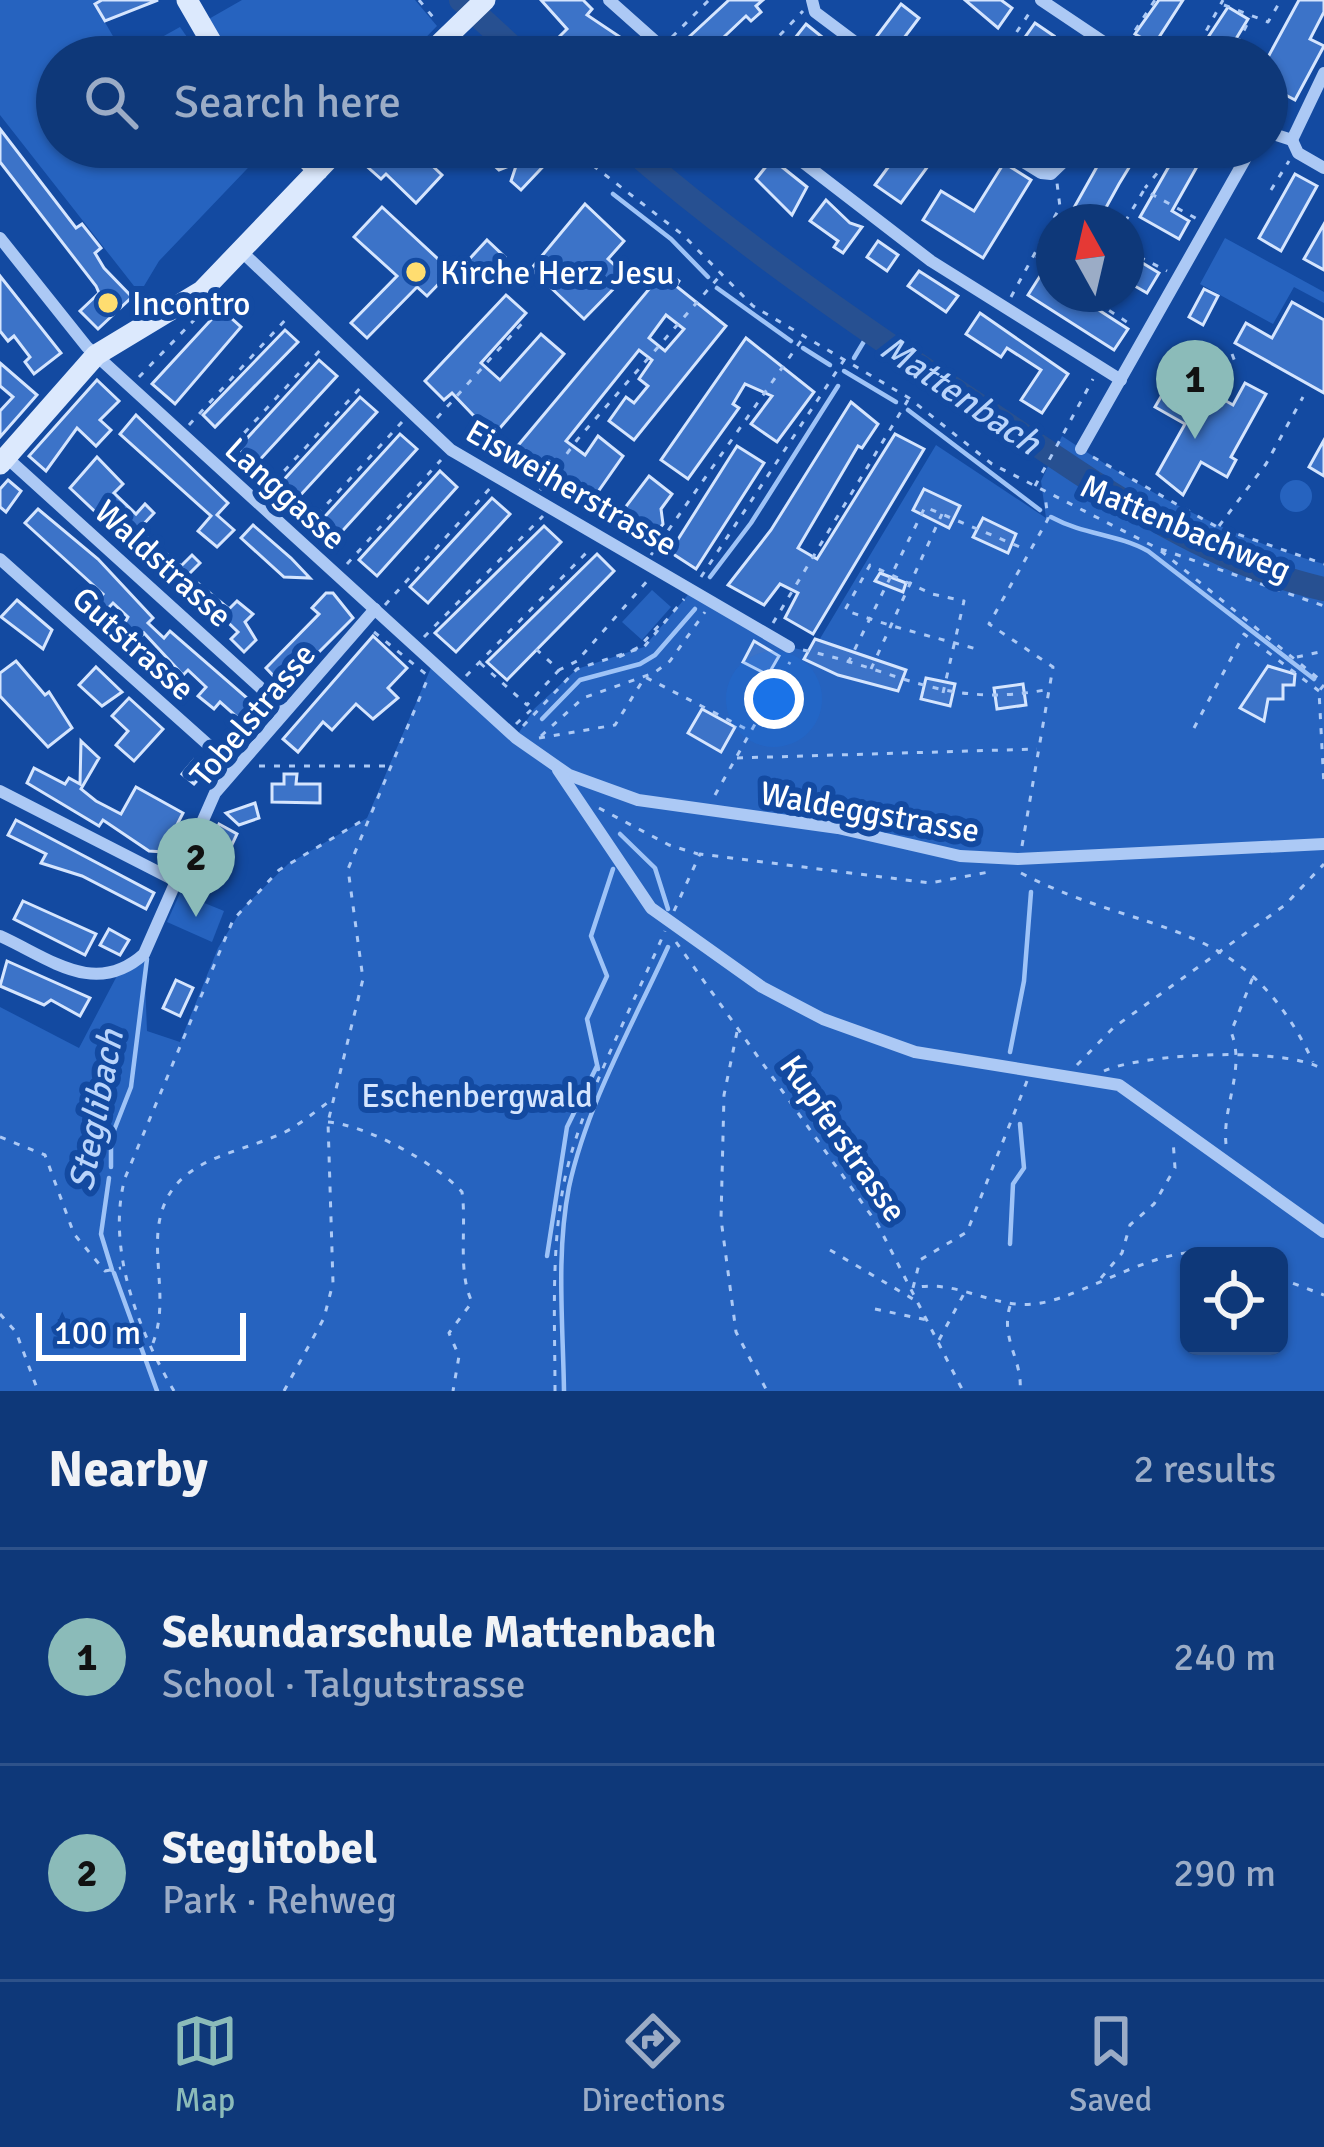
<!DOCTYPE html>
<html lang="en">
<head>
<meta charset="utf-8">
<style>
	body { margin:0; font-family:Signika,sans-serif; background:#1c4380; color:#f1f3f6 }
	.controls { position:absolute; right:36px; bottom:36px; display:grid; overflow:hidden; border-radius:18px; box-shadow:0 3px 9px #0004 }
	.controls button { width:108px; height:108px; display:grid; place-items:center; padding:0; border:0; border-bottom:3px solid #2e528a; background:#0e3879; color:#f1f3f6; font:60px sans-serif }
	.compass { position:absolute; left:1036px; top:204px; width:108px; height:108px; border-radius:50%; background:#0e3879; box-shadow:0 3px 9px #0004; rotate:352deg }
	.scale { position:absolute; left:36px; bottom:30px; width:210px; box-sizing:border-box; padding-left:12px; border:6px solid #fff; border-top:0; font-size:33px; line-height:42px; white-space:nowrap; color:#fff; -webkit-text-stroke:9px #134aa1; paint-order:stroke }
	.you { position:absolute; left:774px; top:699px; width:42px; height:42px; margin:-30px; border:9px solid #fff; border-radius:50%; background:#1a73e8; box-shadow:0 0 0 18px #1a73e833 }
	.badge { display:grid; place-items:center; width:78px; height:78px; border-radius:50%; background:#8bbbb9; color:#111; font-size:39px; font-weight:700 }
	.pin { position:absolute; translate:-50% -99px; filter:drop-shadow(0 3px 6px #0008) }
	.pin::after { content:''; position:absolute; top:63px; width:42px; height:36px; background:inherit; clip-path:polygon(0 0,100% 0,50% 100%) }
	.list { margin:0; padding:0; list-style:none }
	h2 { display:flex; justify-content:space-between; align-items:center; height:156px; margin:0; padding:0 48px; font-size:51px }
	h2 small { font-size:39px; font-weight:400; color:#9bacc6 }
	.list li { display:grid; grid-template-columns:78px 1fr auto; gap:36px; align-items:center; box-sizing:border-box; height:216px; padding:0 48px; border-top:3px solid #2e528a }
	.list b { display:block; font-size:45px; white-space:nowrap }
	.list p { margin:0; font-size:39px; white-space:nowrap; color:#9bacc6 }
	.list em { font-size:39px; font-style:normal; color:#9bacc6 }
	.icon { flex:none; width:66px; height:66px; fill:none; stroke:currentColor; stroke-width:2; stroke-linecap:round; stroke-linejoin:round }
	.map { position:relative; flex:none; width:1324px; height:1391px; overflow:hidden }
	.search { position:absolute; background:#0e3879; box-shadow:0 3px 9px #0004; left:36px; right:36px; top:36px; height:132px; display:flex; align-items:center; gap:30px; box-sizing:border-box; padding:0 42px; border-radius:66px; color:#9bacc6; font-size:45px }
	.sheet { height:588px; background:#0e3879 }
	nav { display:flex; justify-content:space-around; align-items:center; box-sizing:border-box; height:168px; border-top:3px solid #2e528a; background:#0e3879; font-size:33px; color:#9bacc6 }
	nav a { display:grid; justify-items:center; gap:6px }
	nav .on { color:#8bbbb9 }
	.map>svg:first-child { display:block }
</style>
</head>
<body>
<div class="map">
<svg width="1324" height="1391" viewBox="0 0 1324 1391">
	<rect width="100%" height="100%" fill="#134aa1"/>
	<g fill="#2663bf" fill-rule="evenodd">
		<path d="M0 0H101L95 5 125 57H57V147H268L159 261 144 286H134L0 115Z"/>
		<path d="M242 0H415L437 26 407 57H231L207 20Z"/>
		<path d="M180 27 201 57H126Z"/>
		<path d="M1225 238 1324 292V303L1294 287 1273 324 1200 284Z"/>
		<path d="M1062 436C1145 491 1227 537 1324 564V1391H0V1007L79 1048 119 972 144 954 147 1031 180 1042 218 948 242 909 288 864 367 818 433 663 516 737 534 709 577 669 644 647 692 590 789 647 812 652 936 445 1046 518 1041 481ZM1189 1256H1279V1346H1189Z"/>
		<circle cx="1296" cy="496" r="16"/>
		<path d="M652 590 671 607 642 640 622 622Z"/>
		<path d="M180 893 224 911 212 942 167 922Z"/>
	</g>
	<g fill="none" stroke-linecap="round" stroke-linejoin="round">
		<g stroke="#9ec3f7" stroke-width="4.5">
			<path d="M634 155 635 153"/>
			<path d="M613 194 671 239 708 277"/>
			<path d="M717 288 791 341"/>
			<path d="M803 348 830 365"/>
			<path d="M854 358 869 333"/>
			<path d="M844 371 896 402"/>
			<path d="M908 410 1040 510"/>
			<path d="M1118 495V498"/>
			<path d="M1051 517C1084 535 1118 534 1148 551L1314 679"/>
			<path d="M710 577 751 523 838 386"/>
			<path d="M542 719 580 680 640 664 655 655 695 609"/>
			<path d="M620 834 655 868 668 909"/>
			<path d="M1010 1052 1024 981 1031 892"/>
			<path d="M598 1069 587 1019 607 976 591 936 613 869"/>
			<path d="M111 1167V1138L131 1087 147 959"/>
			<path d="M109 1178 101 1234 112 1270"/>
			<path d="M1010 1244 1013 1184 1024 1168 1020 1124"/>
			<path d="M547 1256 567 1127 597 1066"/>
			<path d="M114 1273 157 1391"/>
			<path d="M564 1391C563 1324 556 1253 569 1187 587 1104 633 1024 668 947"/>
		</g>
		<g stroke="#275091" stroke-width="24">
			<path d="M461 0 523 57"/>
			<path d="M628 147C740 244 864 329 987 411 1092 481 1200 561 1324 589"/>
		</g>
	</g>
	<g fill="#3c73c8" stroke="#d5e5fe" stroke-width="3" fill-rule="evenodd">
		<path d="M102 0H158L105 21 95 4Z"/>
		<path d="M541 0H583L592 9 587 15 638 49 632 57 596 52 591 57 577 45 573 49 560 36 567 29Z"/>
		<path d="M729 0H763L756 6 761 12 751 21 746 16 706 54 689 37Z"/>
		<path d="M965 0H1001L1012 8 998 28Z"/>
		<path d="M1159 0H1183L1154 45 1135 34Z"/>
		<path d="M1299 0H1324V12L1310 39 1324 46 1295 100 1280 92 1267 115V59Z"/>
		<path d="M901 4 919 18 892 54 874 40Z"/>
		<path d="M1228 7 1248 19 1225 57H1195Z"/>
		<path d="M1035 23 1054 36 1040 57H1011Z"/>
		<path d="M806 24 832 45 822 57H780Z"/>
		<path d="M0 129 76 228 82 224 101 248 95 253 104 268 132 297 98 329 80 311 99 293 96 286 0 162Z"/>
		<path d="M378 147H427L420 154 442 175 416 203 386 174 381 179 363 163Z"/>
		<path d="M490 147H543L553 156 521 190 511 181 517 163 499 170 486 158Z"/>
		<path d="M714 147H748L736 163Z"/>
		<path d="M827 147H865L852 165Z"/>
		<path d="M903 147H942L901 203 875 185Z"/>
		<path d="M1108 147 1133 161 1119 184 1098 222H1066Z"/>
		<path d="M1180 147H1208L1172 211 1189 221 1179 239 1140 217Z"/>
		<path d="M772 159 807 187 792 215 756 179Z"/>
		<path d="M1004 163 1031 180 983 258 923 220 941 191 974 211Z"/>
		<path d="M1295 174 1317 186 1281 251 1259 238Z"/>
		<path d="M826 200 850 223 862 227 843 253 834 247 838 241 810 221Z"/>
		<path d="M585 204 624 241 608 259 626 276 584 319 531 269Z"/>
		<path d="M382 207 451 271 427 296 417 287 367 338 351 323 397 276 354 237Z"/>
		<path d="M1324 224V270L1304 259Z"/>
		<path d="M487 240 505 257 480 284 462 267Z"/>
		<path d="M878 241 898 255 887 271 867 257Z"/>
		<path d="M1126 253 1159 273 1147 293 1126 281Z"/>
		<path d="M665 270 679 281 676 286 726 326 634 440 609 421 626 397 634 403 648 386 639 379 652 360 639 350 578 426 566 441 585 455 598 436 623 456 588 506 510 455ZM666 315 684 329 665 351 649 338Z"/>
		<path d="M919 271 958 296 946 312 908 286Z"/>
		<path d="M1042 273 1054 281V294H1074L1128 329 1114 350 1028 295Z"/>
		<path d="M0 276 61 353 34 374 25 362 30 357 14 336 8 341 0 331Z"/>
		<path d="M1204 289 1218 296 1203 325 1189 317Z"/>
		<path d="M506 295 526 313 481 363 500 380 541 334 564 354 493 436 452 393 444 400 425 381Z"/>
		<path d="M1292 302 1324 320V393L1235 343 1246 323 1272 338Z"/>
		<path d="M221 309 241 327 175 404 152 384Z"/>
		<path d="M980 313 1068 374 1042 413 1021 400 1041 370 1007 348 1001 357 966 334Z"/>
		<path d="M285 330 298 342 215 427 203 415Z"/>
		<path d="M746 338 814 392 777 442 751 424 772 396 745 384 733 404 739 408 688 479 661 460Z"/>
		<path d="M319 360 337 376 256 464 238 448Z"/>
		<path d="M0 363 37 395 0 437V411L13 397 0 386Z"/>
		<path d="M97 380 119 401 100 420 111 430 96 446 77 428 46 471 29 456Z"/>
		<path d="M1169 383 1213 408 1219 397 1233 405 1245 383 1266 394 1231 457 1236 460 1227 477 1201 462 1183 495 1157 474 1185 424 1155 407Z"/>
		<path d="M360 397 377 412 296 500 279 485Z"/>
		<path d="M851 402 878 424 862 448 858 446 798 548 817 559 895 434 924 449 813 634 785 618 798 593 780 584 764 605 728 585 771 530Z"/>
		<path d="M136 415 228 503 217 515 234 530 217 547 198 531 211 516 120 434Z"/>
		<path d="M400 434 417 449 336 538 319 523Z"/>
		<path d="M1324 440V476L1309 467Z"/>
		<path d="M737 446 764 463 696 569 670 552Z"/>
		<path d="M97 457 123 484 114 493 136 514 145 504 154 513 138 530 181 566 192 555 200 563 188 575 229 609 237 601 253 614 245 622 256 640 244 652 231 639 238 632 219 614 212 622 70 488Z"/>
		<path d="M440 471 457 487 377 576 359 560Z"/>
		<path d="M649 476 672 494 661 509 663 524 653 537 618 517Z"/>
		<path d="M8 480 21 491 6 512 0 507V489Z"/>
		<path d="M924 489 960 506 949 528 913 510Z"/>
		<path d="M492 498 510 514 428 603 410 587Z"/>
		<path d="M38 509 98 559 153 618 148 623 164 638 170 631 254 704 259 710 246 725 220 702 214 709 198 696 206 687 188 670 183 675 144 633 132 647 118 635 128 617 113 603 94 623 84 614 103 594 25 523Z"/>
		<path d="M983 518 1016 534 1008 553 973 537Z"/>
		<path d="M253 525 291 558 310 578 284 577 241 538Z"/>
		<path d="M544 526 561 542 456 652 435 633Z"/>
		<path d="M597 554 614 571 507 680 487 662Z"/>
		<path d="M880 573 906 583 903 592 875 581Z"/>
		<path d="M326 593H333L353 618 284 687 266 668 319 614 312 608Z"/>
		<path d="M17 600 52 630 43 649 1 617Z"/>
		<path d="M373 636 407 668 388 688 398 698 373 719 356 704 332 730 323 722 298 752 283 739Z"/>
		<path d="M815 639 906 670 898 691 838 675 804 659Z"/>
		<path d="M754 641 779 656 768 675 743 662Z"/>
		<path d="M16 661 45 695 49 692 72 728 48 747 0 696V673Z"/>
		<path d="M1268 666 1295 674 1294 685H1283V699H1268L1264 721 1240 708Z"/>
		<path d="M96 667 122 692 102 706 79 685Z"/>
		<path d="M926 678 955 684 950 706 921 699Z"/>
		<path d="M1023 684 1026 705 997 709 994 688Z"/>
		<path d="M129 698 163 729 134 761 116 745 128 731 112 716Z"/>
		<path d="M702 709 735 727 721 752 688 733Z"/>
		<path d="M81 741 99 758 81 789 96 801 121 814 136 787 183 813 163 852 149 851 103 820 99 826 27 783 34 768 65 784 69 778 80 784Z"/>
		<path d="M194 760 206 771 194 784 182 774Z"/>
		<path d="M284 774H297L296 784H320V803L272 802V784H284Z"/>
		<path d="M255 803 259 818 239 825 226 813Z"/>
		<path d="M16 820 154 893 146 909 82 876 41 863 46 854 8 835Z"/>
		<path d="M219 824 237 834 223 864 205 856Z"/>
		<path d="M23 901 96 934 85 955 14 919Z"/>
		<path d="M109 929 129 940 120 955 100 945Z"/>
		<path d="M7 961 90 998 80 1016 51 1000 44 1005 0 986Z"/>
		<path d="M176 980 193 988 180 1016 163 1008Z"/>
	</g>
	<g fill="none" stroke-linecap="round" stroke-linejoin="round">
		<g stroke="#acc9f5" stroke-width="3" stroke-dasharray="6 9" stroke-linecap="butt">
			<path d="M419 0 437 22"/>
			<path d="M1224 5 1268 22 1281 0"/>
			<path d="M672 37 709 0"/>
			<path d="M1127 43 1155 0"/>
			<path d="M759 57 803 11"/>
			<path d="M1000 57 1032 9"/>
			<path d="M1192 57 1223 0"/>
			<path d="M1230 57 1251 17"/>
			<path d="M569 147 683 235 753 306 909 398 992 464 1155 547 1324 606"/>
			<path d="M1133 147 1163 166 1145 188"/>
			<path d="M1164 164 1173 147"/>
			<path d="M1271 190 1289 161"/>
			<path d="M1125 222 1144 190 1199 220"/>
			<path d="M1126 250 1167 271"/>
			<path d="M1036 256 1054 266"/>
			<path d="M1084 294 1133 326"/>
			<path d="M1011 297 1060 207 1057 183"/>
			<path d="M1232 354 1237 367"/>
			<path d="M139 377 199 315"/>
			<path d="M437 418 527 318"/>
			<path d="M189 425 288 317"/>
			<path d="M224 455 323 347"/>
			<path d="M1093 457 1217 527 1324 564"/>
			<path d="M1035 486 1093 379"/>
			<path d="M540 490 577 440 719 277"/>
			<path d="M264 493 363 385"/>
			<path d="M307 526 402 422"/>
			<path d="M1219 526 1266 464 1303 397"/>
			<path d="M1161 551 1324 683"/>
			<path d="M651 555 803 338"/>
			<path d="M347 564 441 460"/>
			<path d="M701 577 844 360"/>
			<path d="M385 605 491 487"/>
			<path d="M773 623 908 400"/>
			<path d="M374 632 427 675"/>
			<path d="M424 637 543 516"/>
			<path d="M536 649 559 670 577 661 649 579"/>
			<path d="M803 650C900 670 944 710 1050 689"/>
			<path d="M619 657 639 647 662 622"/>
			<path d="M1297 657 1324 651"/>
			<path d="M480 663 527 705 559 670"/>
			<path d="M848 663 925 507 1027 550"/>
			<path d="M871 669 942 514"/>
			<path d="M466 676 590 549"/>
			<path d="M1324 685 1319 691 1324 786"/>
			<path d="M943 693 964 601 932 594 870 565 845 610C889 627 935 637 980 650"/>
			<path d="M516 724 531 710"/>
			<path d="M523 726 577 669 644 647 684 599"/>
			<path d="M1194 728 1244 634 1319 691"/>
			<path d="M541 736 583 698 654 673 670 661 705 612"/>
			<path d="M539 738 615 725 645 677 752 732"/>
			<path d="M737 758 1037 749"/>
			<path d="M259 766H392"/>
			<path d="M715 795 790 662"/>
			<path d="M599 808 669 845 698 854"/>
			<path d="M1022 846 1053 667 989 624 1048 519 1045 495"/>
			<path d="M1021 873C1145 938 1243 913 1313 1062"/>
			<path d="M674 911 700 854 930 883 989 872"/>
			<path d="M676 942 878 1225 963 1391"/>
			<path d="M737 1032 724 1095 721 1219 736 1332 767 1391"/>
			<path d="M1077 1065 1113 1028 1285 905 1324 864"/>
			<path d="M1104 1071C1143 1053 1289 1046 1324 1070"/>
			<path d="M1027 1081 967 1232 920 1260 913 1288C959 1278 996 1312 1041 1303 1091 1294 1170 1237 1221 1256"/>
			<path d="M328 1122C366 1125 436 1163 462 1192 467 1226 457 1271 472 1302L449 1333 459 1356 453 1391"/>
			<path d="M0 1137 45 1155 74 1234 105 1271 121 1268"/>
			<path d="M1226 1144C1222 1107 1246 1068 1231 1032L1253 977"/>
			<path d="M830 1250 918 1302"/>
			<path d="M1101 1278 1122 1253 1130 1225 1154 1204 1175 1168 1173 1140"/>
			<path d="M1279 1278 1324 1295"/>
			<path d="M1010 1306C1000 1339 1023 1360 1020 1391"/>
			<path d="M875 1309 927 1320"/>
			<path d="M0 1314 16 1332 38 1391"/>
			<path d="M939 1340 966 1290"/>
			<path d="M153 1343C167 1306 155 1269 158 1231 165 1160 228 1157 281 1134 298 1126 312 1114 327 1103"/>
			<path d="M174 1391C138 1330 106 1248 125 1178L233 920 279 870 365 819"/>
			<path d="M284 1391 324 1318 333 1283 328 1122 363 979 348 869 428 678"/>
			<path d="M555 1391C555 1324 551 1255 563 1188 577 1110 633 1006 665 931"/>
		</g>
		<g stroke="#acc9f5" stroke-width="12">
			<path d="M609 0 673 57"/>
			<path d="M812 0 815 12 875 57"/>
			<path d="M1041 0 1126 57"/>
			<path d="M1267 132 1292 140"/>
			<path d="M1292 140 1324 73"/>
			<path d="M1292 140 1298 153 1324 168"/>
			<path d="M783 147 931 261 1121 380"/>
			<path d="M999 147 1041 173 1051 174 1079 147"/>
			<path d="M0 238 87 347 516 738 569 775 638 800 838 828 960 856 1018 859 1324 844"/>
			<path d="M241 251 451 450 789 647"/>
			<path d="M1081 449 1252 147"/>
			<path d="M6 457 285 710"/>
			<path d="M0 559 233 767"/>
			<path d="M558 770 651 908 762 987 823 1019 915 1052 1119 1085 1324 1232"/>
			<path d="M0 791 174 880"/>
			<path d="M0 936C49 958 95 998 144 954L215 793 375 609"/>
		</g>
		<g stroke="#dce9fd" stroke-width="21">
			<path d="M187 0 220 57"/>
			<path d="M426 57 485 0"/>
			<path d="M295 147 318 170"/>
			<path d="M0 464 96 355 202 291 340 147"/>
		</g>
	</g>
	<g fill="#ffdd70" stroke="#134aa1" stroke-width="4.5">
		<circle cx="416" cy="272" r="12"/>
		<circle cx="108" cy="303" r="12"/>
	</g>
	<g text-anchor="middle" stroke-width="12" stroke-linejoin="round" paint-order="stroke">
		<g font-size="33" fill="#fff" stroke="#134aa1" text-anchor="start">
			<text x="440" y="284">Kirche Herz Jesu</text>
			<text x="132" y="315">Incontro</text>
		</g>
		<g font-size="33" fill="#fff" stroke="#134aa1">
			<text transform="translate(572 487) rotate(30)" y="12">Eisweiherstrasse</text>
			<text transform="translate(286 493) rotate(42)" y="12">Langgasse</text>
			<text transform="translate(1186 527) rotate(23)" y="12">Mattenbachweg</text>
			<text transform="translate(164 563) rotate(42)" y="12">Waldstrasse</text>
			<text transform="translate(134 643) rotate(42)" y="12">Gutstrasse</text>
			<text transform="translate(252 714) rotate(-50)" y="12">Tobelstrasse</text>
			<text transform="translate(870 811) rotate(10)" y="12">Waldeggstrasse</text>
			<text transform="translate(844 1138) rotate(55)" y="12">Kupferstrasse</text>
		</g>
		<g font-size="33" fill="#d5e5fe" stroke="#134aa1">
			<text x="477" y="1107">Eschenbergwald</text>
		</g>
		<g font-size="36" font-style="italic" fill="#b9d4fb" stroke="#134aa1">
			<text transform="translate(961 394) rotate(34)" y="13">Mattenbach</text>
			<text transform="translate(95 1110) rotate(-79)" y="13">Steglibach</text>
		</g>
	</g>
</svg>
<div class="controls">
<button><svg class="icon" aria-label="locate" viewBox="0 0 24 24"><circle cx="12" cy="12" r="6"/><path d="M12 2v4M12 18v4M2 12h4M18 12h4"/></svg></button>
</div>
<svg class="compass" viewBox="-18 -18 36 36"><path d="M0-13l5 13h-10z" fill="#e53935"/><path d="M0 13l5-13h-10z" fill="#9bacc6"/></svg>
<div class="scale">100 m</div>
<div class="you"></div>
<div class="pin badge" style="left:1195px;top:439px">1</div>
<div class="pin badge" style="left:196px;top:917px">2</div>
<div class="search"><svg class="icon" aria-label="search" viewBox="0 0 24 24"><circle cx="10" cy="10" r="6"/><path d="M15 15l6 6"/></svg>Search here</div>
</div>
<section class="sheet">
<h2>Nearby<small>2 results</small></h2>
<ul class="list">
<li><span class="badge">1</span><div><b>Sekundarschule Mattenbach</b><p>School · Talgutstrasse</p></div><em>240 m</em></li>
<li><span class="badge">2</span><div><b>Steglitobel</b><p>Park · Rehweg</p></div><em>290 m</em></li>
</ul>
</section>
<nav>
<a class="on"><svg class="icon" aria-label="map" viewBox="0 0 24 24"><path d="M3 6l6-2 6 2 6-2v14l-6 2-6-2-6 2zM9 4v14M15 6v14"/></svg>Map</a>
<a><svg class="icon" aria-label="directions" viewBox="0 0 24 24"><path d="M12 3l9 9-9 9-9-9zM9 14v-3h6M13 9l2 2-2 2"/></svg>Directions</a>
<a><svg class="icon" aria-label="saved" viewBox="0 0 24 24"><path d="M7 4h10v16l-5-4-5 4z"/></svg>Saved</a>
</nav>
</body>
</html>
